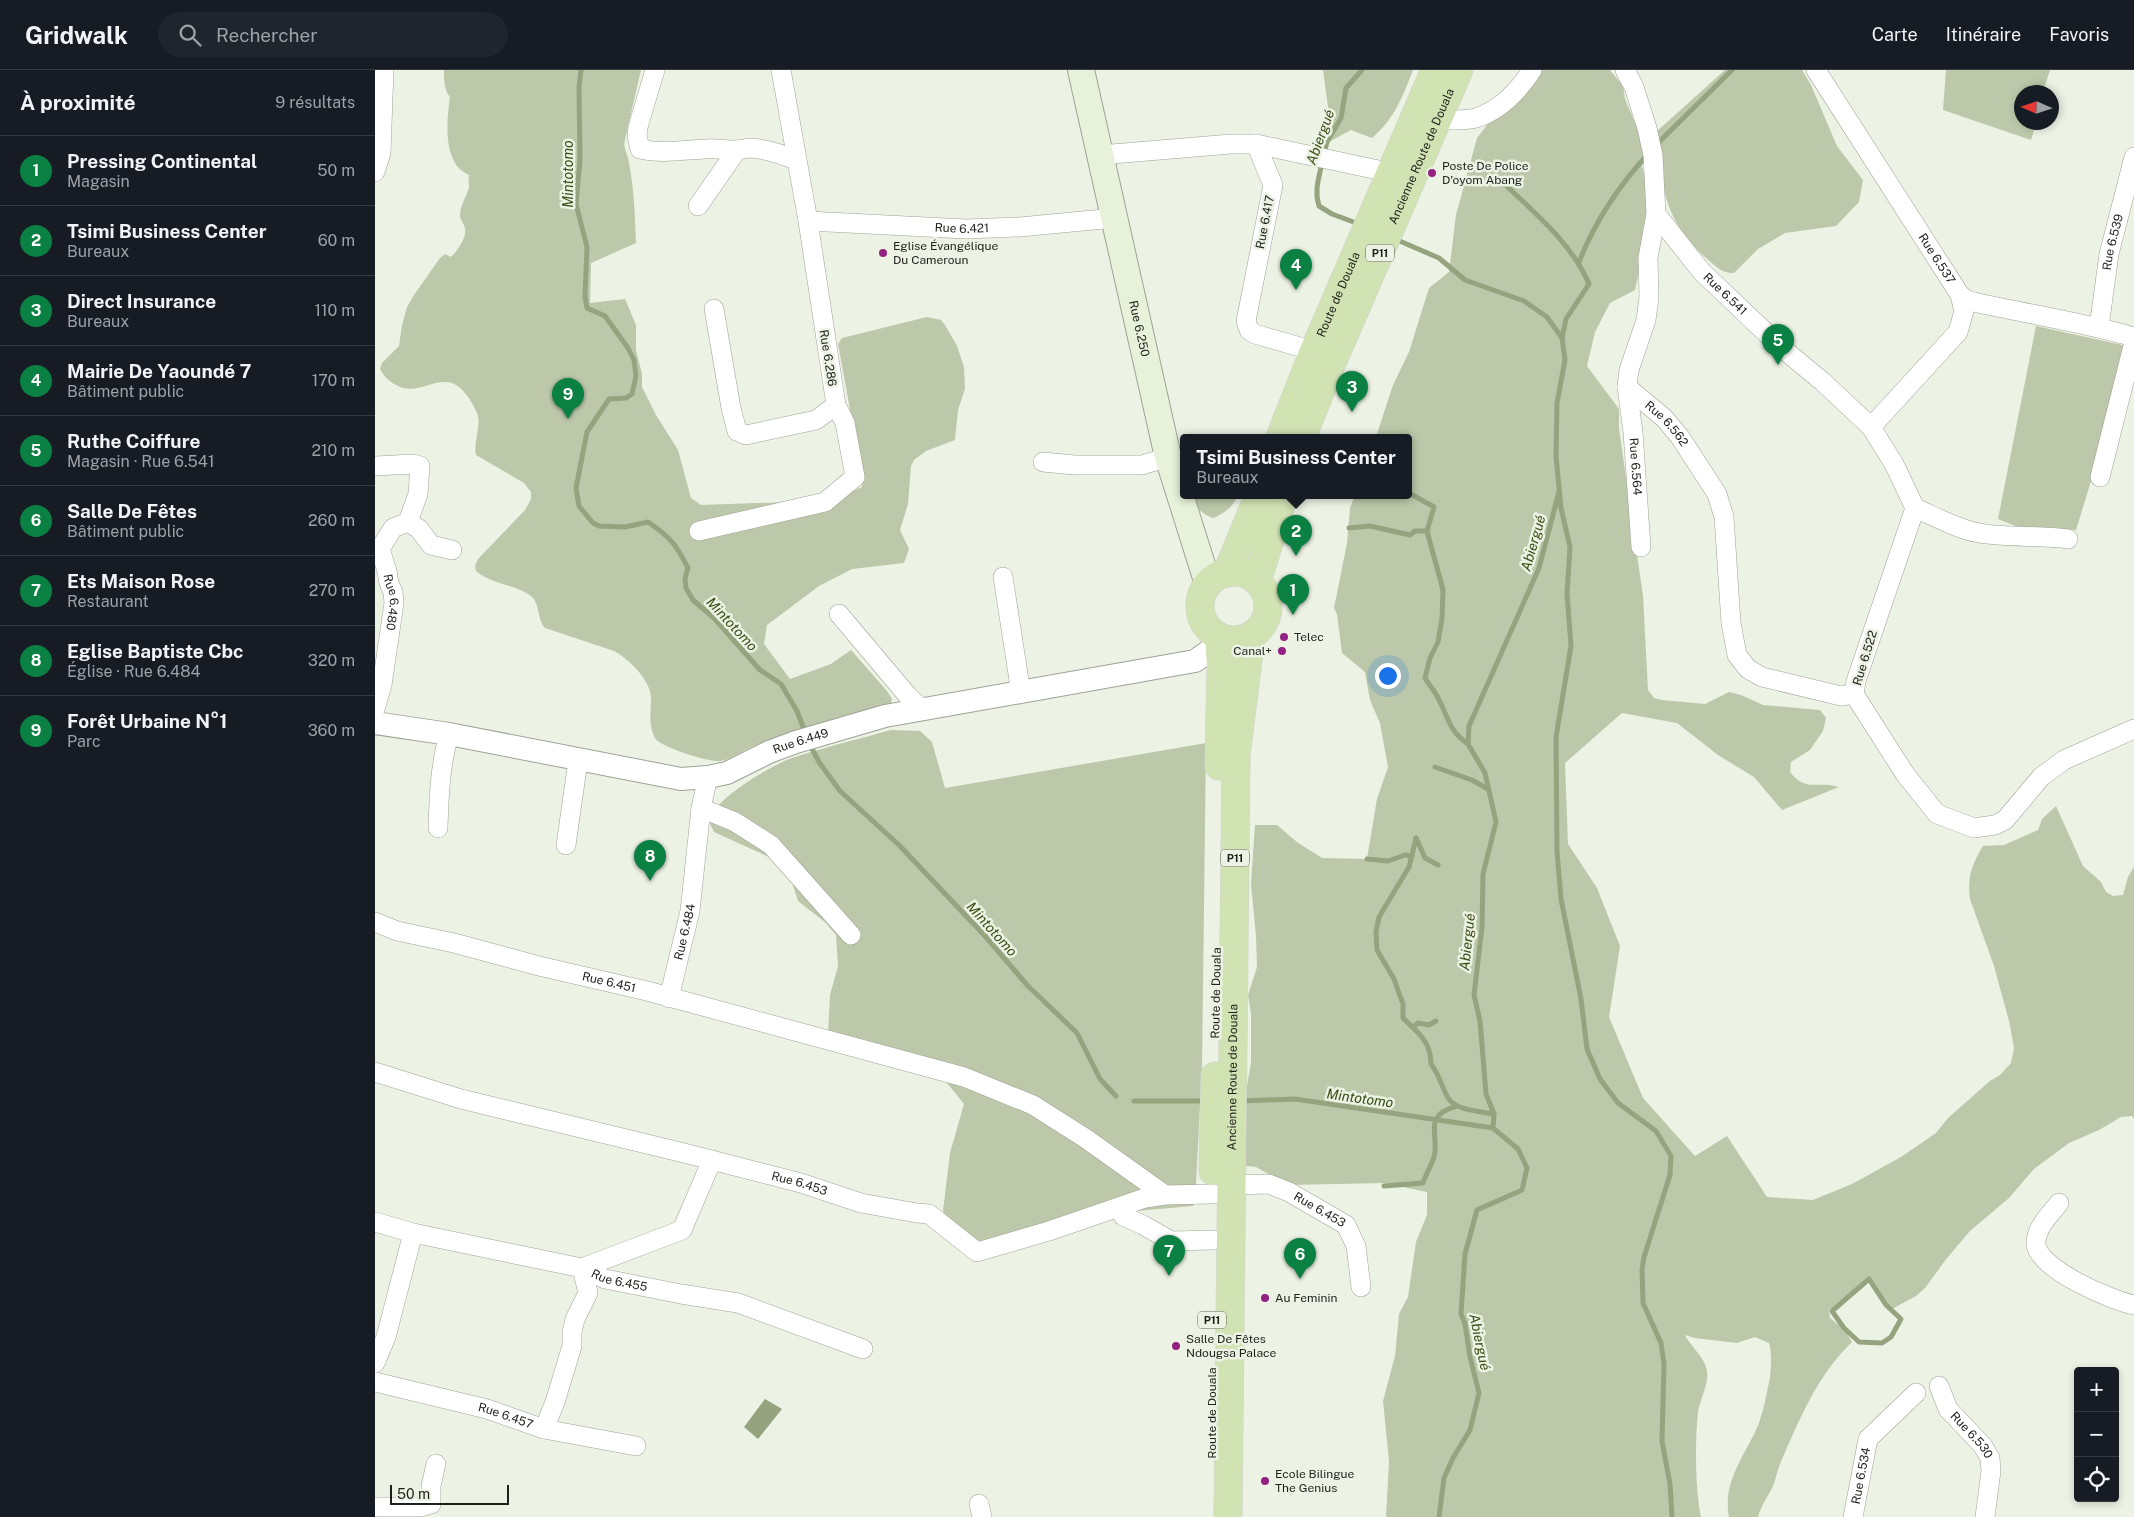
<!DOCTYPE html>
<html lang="fr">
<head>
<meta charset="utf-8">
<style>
	body { margin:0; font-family:"Public Sans",sans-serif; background:#20242c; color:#f1f3f6 }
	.controls { position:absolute; right:15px; bottom:15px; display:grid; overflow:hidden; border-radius:5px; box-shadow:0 2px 8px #0003 }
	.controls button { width:45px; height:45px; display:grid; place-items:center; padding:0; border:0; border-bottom:1px solid #363941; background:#171b24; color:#f1f3f6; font:25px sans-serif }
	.compass { position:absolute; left:1639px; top:15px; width:45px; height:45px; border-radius:50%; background:#171b24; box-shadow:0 2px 8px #0003; rotate:273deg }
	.scale { position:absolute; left:15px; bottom:12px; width:119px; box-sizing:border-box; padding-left:5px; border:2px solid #1e201b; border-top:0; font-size:14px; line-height:18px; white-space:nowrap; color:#1e201b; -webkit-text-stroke:4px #ecf2e4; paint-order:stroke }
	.you { position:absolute; left:1012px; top:605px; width:18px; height:18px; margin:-12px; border:4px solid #fff; border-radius:50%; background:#1a73e8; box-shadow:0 0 0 8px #1a73e833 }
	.badge { display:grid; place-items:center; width:32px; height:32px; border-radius:50%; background:#0b8043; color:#fff; font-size:16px; font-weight:700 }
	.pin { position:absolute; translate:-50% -41px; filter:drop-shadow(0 1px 2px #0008) }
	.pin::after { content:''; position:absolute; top:26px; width:18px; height:15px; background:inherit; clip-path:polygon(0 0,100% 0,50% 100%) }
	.popup { position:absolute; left:805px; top:364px; width:232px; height:65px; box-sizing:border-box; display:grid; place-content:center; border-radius:5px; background:#171b24; filter:drop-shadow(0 1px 4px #0005); font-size:16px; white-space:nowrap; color:#9ea1a6 }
	.popup b { font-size:19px; color:#f1f3f6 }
	.popup::after { content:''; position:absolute; left:50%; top:100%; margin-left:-10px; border:10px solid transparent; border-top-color:#171b24 }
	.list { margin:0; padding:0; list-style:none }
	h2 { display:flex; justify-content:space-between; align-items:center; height:65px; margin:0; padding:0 20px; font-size:21px }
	h2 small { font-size:16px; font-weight:400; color:#9ea1a6 }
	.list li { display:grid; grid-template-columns:32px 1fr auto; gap:15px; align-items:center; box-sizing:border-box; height:70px; padding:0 20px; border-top:1px solid #363941 }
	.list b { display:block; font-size:19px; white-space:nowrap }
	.list p { margin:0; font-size:16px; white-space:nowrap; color:#9ea1a6 }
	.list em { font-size:16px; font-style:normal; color:#9ea1a6 }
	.icon { flex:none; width:28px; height:28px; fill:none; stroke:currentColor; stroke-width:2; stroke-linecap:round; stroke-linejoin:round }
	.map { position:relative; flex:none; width:1759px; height:1447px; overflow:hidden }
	header { display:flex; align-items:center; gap:30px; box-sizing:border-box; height:70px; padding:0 25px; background:#171b24; border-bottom:1px solid #363941 }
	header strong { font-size:24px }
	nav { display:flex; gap:28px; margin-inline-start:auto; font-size:18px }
	.search { width:350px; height:45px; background:#20242c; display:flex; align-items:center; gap:12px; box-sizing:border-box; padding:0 18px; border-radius:28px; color:#9ea1a6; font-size:19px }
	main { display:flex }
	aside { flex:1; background:#171b24 }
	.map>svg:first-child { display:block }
</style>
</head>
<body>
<header>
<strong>Gridwalk</strong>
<div class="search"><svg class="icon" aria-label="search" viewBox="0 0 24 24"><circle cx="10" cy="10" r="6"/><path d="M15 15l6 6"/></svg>Rechercher</div>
<nav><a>Carte</a><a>Itinéraire</a><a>Favoris</a></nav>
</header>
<main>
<aside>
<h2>À proximité<small>9 résultats</small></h2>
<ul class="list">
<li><span class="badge">1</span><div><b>Pressing Continental</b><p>Magasin</p></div><em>50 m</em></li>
<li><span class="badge">2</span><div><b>Tsimi Business Center</b><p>Bureaux</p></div><em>60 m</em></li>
<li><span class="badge">3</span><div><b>Direct Insurance</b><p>Bureaux</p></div><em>110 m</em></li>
<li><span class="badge">4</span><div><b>Mairie De Yaoundé 7</b><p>Bâtiment public</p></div><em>170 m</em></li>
<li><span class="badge">5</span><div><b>Ruthe Coiffure</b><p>Magasin · Rue 6.541</p></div><em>210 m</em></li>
<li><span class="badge">6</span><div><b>Salle De Fêtes</b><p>Bâtiment public</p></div><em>260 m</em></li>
<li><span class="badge">7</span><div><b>Ets Maison Rose</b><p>Restaurant</p></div><em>270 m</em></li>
<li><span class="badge">8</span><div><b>Eglise Baptiste Cbc</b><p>Église · Rue 6.484</p></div><em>320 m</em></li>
<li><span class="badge">9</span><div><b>Forêt Urbaine N°1</b><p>Parc</p></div><em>360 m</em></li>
</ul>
</aside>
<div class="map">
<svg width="1759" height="1447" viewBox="0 0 1759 1447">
	<rect width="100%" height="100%" fill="#ecf2e4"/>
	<g fill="#bcc8a9">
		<path d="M69 0H266L249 74C250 81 253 86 254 93 259 119 260 146 261 173L216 193 215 233 250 229 261 255V280L267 304V317L281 345 303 380 316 428 326 435 442 431 470 425 487 417 488 410 463 274 467 268 552 247 566 250 570 255 582 276 589 297 590 319 583 340 580 370 551 381 539 390 536 396 533 434 525 460 534 479 529 493 477 499 444 516 392 555 389 574 415 609 456 594 476 580 512 621 517 629 516 634C501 641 483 641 468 646 440 655 412 664 384 674 371 678 359 688 346 691 335 693 285 677 280 668 273 655 276 643 276 630 277 611 254 589 239 581L170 558C162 549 165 533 156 526 140 514 118 515 101 501L100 496 103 489 150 440 156 429V422L149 413 101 385C98 371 107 356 102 343 97 331 85 311 70 312 52 312 39 325 21 315 14 311 9 307 5 299L7 293 24 276 27 255 32 237 39 225 65 188 70 184 76 187C82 181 92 168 90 158 89 153 85 151 85 144 86 133 93 124 94 117 94 113 93 110 94 105 90 103 85 100 82 96 69 78 72 48 75 27 69 20 69 9 69 0Z"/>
		<path d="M948 0H1038C1027 28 1020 48 997 68L976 60 954 72 945 67 954 44Z"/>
		<path d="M1164 0H1235L1248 16 1250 29 1266 67 1269 82 1267 96 1275 127 1276 145 1260 220 1235 233 1220 262 1212 296 1244 339V359L1268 526 1273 620 1279 628 1287 630 1330 634 1354 622 1366 625 1388 635 1445 640 1451 648 1448 661 1435 680 1416 692 1415 702C1431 723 1444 710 1464 717L1407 740 1379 707 1343 685 1302 653 1247 643 1190 693 1193 774 1222 818 1245 876 1234 947 1268 1028 1320 1086 1352 1066 1392 1127 1438 1130 1477 1114 1526 1087 1561 1063 1573 1048 1615 1011 1625 1005 1636 993 1639 978 1634 951 1619 896 1595 829C1592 808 1597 794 1608 776L1629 775 1663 760 1667 749 1681 736 1708 796 1726 812 1731 822 1738 826 1748 825 1753 807 1759 797V1049L1757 1046 1746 1047 1724 1060 1694 1073 1659 1099 1634 1128 1595 1161 1572 1188 1550 1218 1541 1226 1517 1239C1506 1231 1501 1215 1490 1210L1454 1240 1455 1248 1470 1260 1477 1272C1443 1304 1423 1352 1405 1394 1402 1401 1401 1409 1398 1416 1393 1427 1386 1435 1383 1447H1354C1347 1410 1371 1385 1384 1353 1389 1338 1392 1323 1395 1307 1396 1296 1397 1283 1394 1273L1380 1267 1362 1273 1320 1268 1310 1265C1315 1276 1330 1287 1332 1301 1334 1314 1325 1329 1323 1342 1320 1371 1320 1419 1326 1447H1011L1014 1391 1008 1331 1020 1286 1024 1244 1033 1227 1041 1172 1052 1145V1122L1009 1113 913 1115 881 1097 864 1095 863 1067 876 993V944L873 925 882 897 881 866 876 814 880 755H902L922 772 947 788 992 789 1002 729 1013 697 1005 653 995 630 990 602 967 583 962 544 959 538 972 473 975 438 980 425H1034V367H1001L1018 315 1034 282 1054 218 1074 202 1081 145 1102 68 1142 16Z"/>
		<path d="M1350 0H1427L1436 15 1462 76 1488 110 1484 132 1461 156 1410 163 1383 179 1359 203C1345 203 1341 196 1330 187 1289 151 1286 114 1281 62Z"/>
		<path d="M1571 0H1675L1668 22H1646V52L1661 53 1656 70 1568 40Z"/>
		<path d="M1661 256 1752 276 1729 369 1701 460 1643 457 1623 449Z"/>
		<path d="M817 425H852L853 427 855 425H863C859 436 849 444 838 448 825 443 821 438 817 425Z"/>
		<path d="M516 660 545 661 557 672 570 718 831 673 827 999 820 1132 818 1136 750 1142 602 1180 575 1155 568 1141 575 1083 589 1034 560 998 453 965 455 925 463 896 461 865 451 853 423 831 416 809 403 791 339 762C338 759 335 755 335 752 335 730 399 694 417 688 450 677 484 669 516 660Z"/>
	</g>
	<path fill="#96a37f" d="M390 1329 407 1339 383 1369 369 1357Z"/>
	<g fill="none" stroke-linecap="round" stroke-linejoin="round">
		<g stroke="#96a37f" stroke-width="5">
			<path d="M206 0 204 17 205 90 201 134 212 177 210 227 212 238 230 246 253 278 259 290 261 306 257 324 251 328 234 329 212 362 201 418 204 436 218 453 224 456 250 457 273 452C295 467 301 474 313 498L310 508 311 518 318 530 340 549 385 600 406 614 422 641 430 662"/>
			<path d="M1281 75 1357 0"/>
			<path d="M949 84 952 72 966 48 971 18 987 0"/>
			<path d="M947 93C944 108 939 120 944 136L957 144 984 154"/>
			<path d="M1121 106C1154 138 1196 171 1214 214L1191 249 1187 268"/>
			<path d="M1020 169 1064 188 1090 210 1149 231 1172 247 1187 268 1190 290 1182 333 1181 386 1186 438 1195 477 1192 524 1196 576 1181 667 1182 781 1186 829 1206 929 1212 979 1225 1009 1243 1033 1281 1061 1296 1086 1295 1105 1269 1187 1267 1199 1268 1233 1286 1273 1289 1294 1287 1371 1295 1414 1297 1447"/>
			<path d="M1204 192C1220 151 1243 117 1272 85"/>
			<path d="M1034 423 1059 437 1052 461 1068 520 1067 548 1063 572 1055 588 1050 608C1054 615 1060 621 1063 628 1074 648 1073 660 1093 674"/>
			<path d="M974 458 995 456 1035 465 1040 461H1052"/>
			<path d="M435 675 444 692 465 721 524 775 610 866 653 916 702 963 725 1009 741 1026"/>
			<path d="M1060 697 1097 710 1113 719"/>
			<path d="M1041 768 1034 797 1004 847 1001 862 1002 880 1019 909 1028 934V948C1043 963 1056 971 1056 994 1064 1004 1066 1015 1072 1026 1079 1041 1104 1041 1119 1044"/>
			<path d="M1041 768 1050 788 1063 795"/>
			<path d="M992 789 1013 791 1030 785 1037 786"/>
			<path d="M1038 957 1043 953 1054 955 1061 951"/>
			<path d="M759 1031H831"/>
			<path d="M864 1031 920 1029 1118 1058"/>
			<path d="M1009 1116 1048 1113C1051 1104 1056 1096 1059 1087 1065 1065 1046 1046 1082 1036"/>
			<path d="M1494 1209 1511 1235 1526 1249 1516 1267 1507 1273 1484 1272 1469 1258 1457 1241Z"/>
			<path d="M1064 1447 1069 1408 1078 1388 1095 1360 1104 1323 1095 1287 1090 1254 1086 1244 1090 1184 1102 1140 1147 1120 1152 1098 1143 1079 1118 1058 1119 1044 1111 1024 1105 951 1099 925 1107 857 1108 804 1121 752 1110 703 1093 674 1094 656 1164 498 1184 422"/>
		</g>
		<g stroke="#9ea396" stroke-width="20">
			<g id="minor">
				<path d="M280 0 263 57 262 66 265 79C287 84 308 80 330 79 341 78 350 80 361 80 366 80 371 78 376 78 392 79 406 84 421 90"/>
				<path id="s1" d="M1250 0 1259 17 1272 58 1278 85 1281 144 1273 188 1274 227 1271 250 1254 300 1252 317 1289 348 1305 367 1342 424 1349 447 1356 553 1362 585 1373 599 1387 607 1466 626 1479 624"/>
				<path id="s2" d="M1441 0 1585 225 1592 230 1599 232C1652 244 1706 252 1759 267"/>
				<path d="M1062 50C1074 50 1090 51 1101 48 1125 40 1144 20 1157 0"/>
				<path d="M881 74 1027 105"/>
				<path d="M725 85 856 74H881L898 115 871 251 874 260 880 264 939 281"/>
				<path d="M0 102 6 83 9 0"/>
				<path d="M323 136 362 80"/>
				<path id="s3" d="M1281 144 1327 202 1407 278 1448 312 1496 357"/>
				<path id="s4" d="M433 151 591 159 645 157 739 148"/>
				<path d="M1585 225 1589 241 1583 262 1496 357 1519 394 1540 438 1481 611 1479 624 1530 704 1562 744 1599 758 1620 755 1630 750 1666 707 1689 690 1759 659"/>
				<path d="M339 239 356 338 362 361 371 365 441 350 461 335"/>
				<path id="s5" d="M1724 257 1734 184 1759 87"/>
				<path id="s6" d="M1252 317 1258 362 1266 477"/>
				<path d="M668 392 699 395H767L793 387"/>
				<path id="s7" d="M0 396 38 394 45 396 43 424 33 452 18 458 5 479 12 501 14 513 18 522 19 533 7 615 0 639"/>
				<path d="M1725 407 1759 272"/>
				<path d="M1540 438C1561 447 1582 459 1604 463 1633 468 1664 465 1693 469"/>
				<path d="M33 452 44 459 56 475 77 480"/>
				<path d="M324 461 450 432 480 407 470 353 461 335 433 151 406 0"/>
				<path d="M628 507 646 623"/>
				<path d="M464 544 533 626 547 639"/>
				<path d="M326 738 360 752 396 775 476 865"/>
				<path d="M63 758C64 726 65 696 74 664"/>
				<path d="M191 775 203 691"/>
				<path id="s8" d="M0 852 22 861 79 873 164 896 272 921 589 1007 658 1035 710 1068 790 1125"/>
				<path id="s9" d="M294 928 315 841 326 738 333 707"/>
				<path id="s10" d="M0 1002 86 1029 309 1083 426 1113 486 1133 542 1143 554 1144 602 1182 674 1161 770 1128 790 1125 838 1124"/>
				<path id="s11" d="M857 1115 894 1114 914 1122 971 1155 981 1176 986 1217"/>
				<path d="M1684 1133C1675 1145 1662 1156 1661 1172 1659 1198 1738 1231 1759 1235"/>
				<path d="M748 1146 768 1155 796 1171 838 1170"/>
				<path id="s12" d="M0 1152 38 1163 207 1198 230 1209 306 1224 363 1233 488 1279"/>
				<path d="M0 1293 11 1267 38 1163"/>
				<path id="s13" d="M0 1312 112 1339 169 1359 261 1376"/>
				<path id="s14" d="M1564 1316 1573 1339 1608 1376 1615 1388 1616 1401 1610 1447"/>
				<path d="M169 1359 180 1332 197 1276V1262L200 1249 213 1223 207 1198 307 1160 337 1090"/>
				<path d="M604 1434 607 1447"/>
				<path d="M0 1437H46L56 1434V1416L61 1394"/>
				<path id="s15" d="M1478 1447 1493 1369 1541 1323"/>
			</g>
		</g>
		<g stroke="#9ea396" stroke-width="24">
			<g id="tertiary">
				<path id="s16" d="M0 653 74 664 306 709 333 707 352 703 394 682 421 672 510 646 820 591 834 581 844 567"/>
			</g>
		</g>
		<g stroke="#9ea396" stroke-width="28">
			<g id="secondary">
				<path id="s17" d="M706 0 793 387 833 514"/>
			</g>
		</g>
		<g stroke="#d2d2d1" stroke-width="29">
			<g id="primary">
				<path id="s18" d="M905 367 939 281 1060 0"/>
				<path id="s19" d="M927 367 956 295 1084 0"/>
				<circle cx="859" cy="536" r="34"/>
				<path d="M852 503 884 425"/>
				<path d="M882 511 909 425"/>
				<path d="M844 567 846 594 844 696"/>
				<path d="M838 1101 840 1006"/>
				<path id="s20" d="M853 1447 861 685 876 567"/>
			</g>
		</g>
		<use href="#minor" stroke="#fff" stroke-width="19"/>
		<use href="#tertiary" stroke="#fff" stroke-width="22"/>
		<use href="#secondary" stroke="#e8f1d9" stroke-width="26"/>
		<use href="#primary" stroke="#d1e2b3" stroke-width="28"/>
	</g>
	<g fill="#922182" stroke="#ecf2e4" stroke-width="2">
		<circle cx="1057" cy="103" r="5"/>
		<circle cx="508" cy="183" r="5"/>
		<circle cx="909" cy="567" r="5"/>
		<circle cx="907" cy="581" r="5"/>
		<circle cx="890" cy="1228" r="5"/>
		<circle cx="801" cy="1276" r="5"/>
		<circle cx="890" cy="1411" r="5"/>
	</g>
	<g text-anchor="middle" stroke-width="5" stroke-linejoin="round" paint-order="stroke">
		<g fill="#ecf2e4" stroke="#5c5f57" stroke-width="1">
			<rect x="991" y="174.5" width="28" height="17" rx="4"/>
			<rect x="846" y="779.5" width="28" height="17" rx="4"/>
			<rect x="823" y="1241.5" width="28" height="17" rx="4"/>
		</g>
		<g font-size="11" font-weight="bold" fill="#1e201b">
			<text x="1005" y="187">P11</text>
			<text x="860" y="792">P11</text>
			<text x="837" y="1254">P11</text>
		</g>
		<g font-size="12" fill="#1e201b" stroke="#ecf2e4">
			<text dy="4" stroke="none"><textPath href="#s19" startOffset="305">Ancienne Route de Douala</textPath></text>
			<text transform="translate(890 152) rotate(-79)" y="4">Rue 6.417</text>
			<text dy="4" stroke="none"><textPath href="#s4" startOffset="154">Rue 6.421</textPath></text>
			<text dy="4" stroke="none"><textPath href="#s5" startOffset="86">Rue 6.539</textPath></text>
			<text dy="4" stroke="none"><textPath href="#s2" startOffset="224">Rue 6.537</textPath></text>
			<text dy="4" stroke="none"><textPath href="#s18" startOffset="154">Route de Douala</textPath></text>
			<text dy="4" stroke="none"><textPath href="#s3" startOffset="106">Rue 6.541</textPath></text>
			<text dy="4" stroke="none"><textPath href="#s17" startOffset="265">Rue 6.250</textPath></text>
			<text transform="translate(453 288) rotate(81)" y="4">Rue 6.286</text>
			<text dy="4" stroke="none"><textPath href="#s1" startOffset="380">Rue 6.562</textPath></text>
			<text dy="4" stroke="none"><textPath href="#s6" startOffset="80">Rue 6.564</textPath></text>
			<text dy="4" stroke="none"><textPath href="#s7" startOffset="199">Rue 6.480</textPath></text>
			<text transform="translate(1490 588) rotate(-73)" y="4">Rue 6.522</text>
			<text dy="4" stroke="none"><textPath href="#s16" startOffset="438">Rue 6.449</textPath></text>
			<text dy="4" stroke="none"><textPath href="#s9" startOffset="68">Rue 6.484</textPath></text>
			<text dy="4" stroke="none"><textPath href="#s8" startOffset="242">Rue 6.451</textPath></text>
			<text transform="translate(841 923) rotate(-89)" y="4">Route de Douala</text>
			<text dy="4" stroke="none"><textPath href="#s20" startOffset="440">Ancienne Route de Douala</textPath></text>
			<text dy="4" stroke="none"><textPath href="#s10" startOffset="439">Rue 6.453</textPath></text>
			<text dy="4" stroke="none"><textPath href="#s11" startOffset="94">Rue 6.453</textPath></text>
			<text dy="4" stroke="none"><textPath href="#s12" startOffset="252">Rue 6.455</textPath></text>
			<text transform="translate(837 1343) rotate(-90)" y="4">Route de Douala</text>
			<text dy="4" stroke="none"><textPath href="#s13" startOffset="135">Rue 6.457</textPath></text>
			<text dy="4" stroke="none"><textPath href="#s14" startOffset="60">Rue 6.530</textPath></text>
			<text dy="4" stroke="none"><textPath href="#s15" startOffset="42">Rue 6.534</textPath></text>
		</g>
		<g font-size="12" fill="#1e201b" stroke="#ecf2e4" text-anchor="start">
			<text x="1067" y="100">Poste De Police<tspan x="1067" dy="14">D'oyom Abang</tspan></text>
			<text x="518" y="180">Eglise Évangélique<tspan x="518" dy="14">Du Cameroun</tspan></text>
			<text x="919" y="571">Telec</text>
			<text x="897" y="585" text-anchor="end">Canal+</text>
			<text x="900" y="1232">Au Feminin</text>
			<text x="811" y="1273">Salle De Fêtes<tspan x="811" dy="14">Ndougsa Palace</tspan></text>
			<text x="900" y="1408">Ecole Bilingue<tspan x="900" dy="14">The Genius</tspan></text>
		</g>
		<g font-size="14" font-style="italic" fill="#3b4c14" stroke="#ecf2e4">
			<text transform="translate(945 67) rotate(-70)" y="5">Abiergué</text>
			<text transform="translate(193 104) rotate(-90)" y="5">Mintotomo</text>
			<text transform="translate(1158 473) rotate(-74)" y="5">Abiergué</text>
			<text transform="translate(357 554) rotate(47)" y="5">Mintotomo</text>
			<text transform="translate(617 859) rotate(48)" y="5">Mintotomo</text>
			<text transform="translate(1092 872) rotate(-84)" y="5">Abiergué</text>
			<text transform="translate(985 1028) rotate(8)" y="5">Mintotomo</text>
			<text transform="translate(1105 1272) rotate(78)" y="5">Abiergué</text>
		</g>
	</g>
</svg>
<div class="controls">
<button>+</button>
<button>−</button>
<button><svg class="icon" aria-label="locate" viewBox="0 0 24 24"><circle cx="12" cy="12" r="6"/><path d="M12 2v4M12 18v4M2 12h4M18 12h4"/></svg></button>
</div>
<svg class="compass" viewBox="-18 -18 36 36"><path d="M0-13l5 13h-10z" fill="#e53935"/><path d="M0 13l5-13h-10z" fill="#9ea1a6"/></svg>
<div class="scale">50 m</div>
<div class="you"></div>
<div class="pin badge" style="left:918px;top:545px">1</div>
<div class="pin badge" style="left:921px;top:486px">2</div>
<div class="popup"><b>Tsimi Business Center</b>Bureaux</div>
<div class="pin badge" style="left:977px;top:342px">3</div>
<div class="pin badge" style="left:921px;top:220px">4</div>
<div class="pin badge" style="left:1403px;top:295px">5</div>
<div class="pin badge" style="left:925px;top:1209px">6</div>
<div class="pin badge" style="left:794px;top:1206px">7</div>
<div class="pin badge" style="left:275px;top:811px">8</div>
<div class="pin badge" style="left:193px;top:349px">9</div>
</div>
</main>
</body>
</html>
